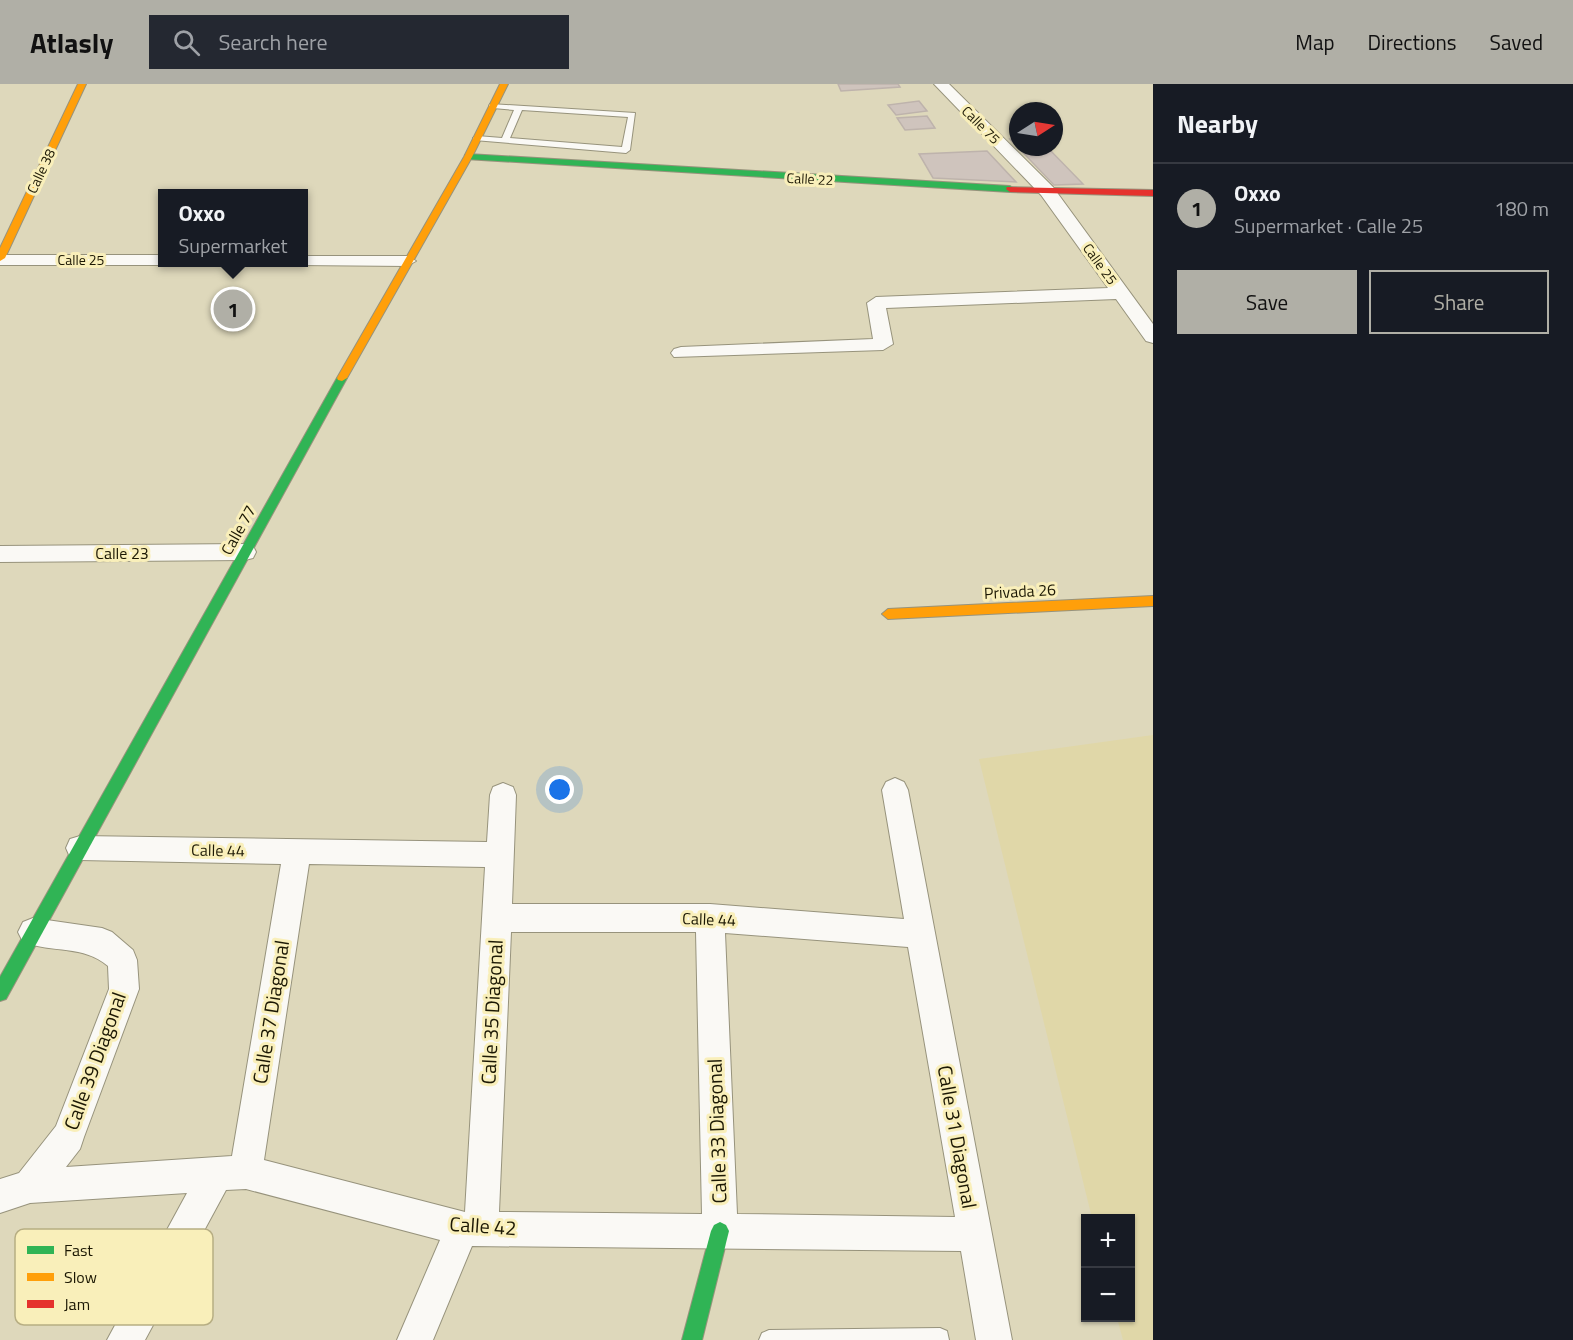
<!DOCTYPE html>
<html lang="en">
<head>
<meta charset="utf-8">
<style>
	body { margin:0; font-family:"Titillium Web",sans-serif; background:#242831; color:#f1f3f6 }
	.controls { position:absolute; right:18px; bottom:18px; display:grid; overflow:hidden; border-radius:0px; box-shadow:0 2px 4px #0004 }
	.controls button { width:54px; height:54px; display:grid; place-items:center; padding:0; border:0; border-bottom:2px solid #363941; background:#171b24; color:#f1f3f6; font:30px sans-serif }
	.compass { position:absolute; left:1009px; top:18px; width:54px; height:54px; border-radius:50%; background:#171b24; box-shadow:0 2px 4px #0004; rotate:78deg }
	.you { position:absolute; left:560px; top:706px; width:21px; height:21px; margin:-15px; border:4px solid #fff; border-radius:50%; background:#1a73e8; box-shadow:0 0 0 9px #1a73e833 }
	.badge { display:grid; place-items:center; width:39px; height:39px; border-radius:50%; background:#b0afa6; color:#111; font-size:20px; font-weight:700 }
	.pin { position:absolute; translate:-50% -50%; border:3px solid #fff; box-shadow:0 2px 6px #0006 }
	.popup { position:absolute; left:158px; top:105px; width:150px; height:78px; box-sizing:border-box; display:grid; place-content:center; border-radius:0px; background:#171b24; filter:drop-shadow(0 2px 4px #0005); font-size:20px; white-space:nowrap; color:#9ea1a6 }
	.popup b { font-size:22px; color:#f1f3f6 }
	.popup::after { content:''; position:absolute; left:50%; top:100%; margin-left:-12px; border:12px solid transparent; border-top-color:#171b24 }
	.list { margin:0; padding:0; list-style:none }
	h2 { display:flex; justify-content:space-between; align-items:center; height:78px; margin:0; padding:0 24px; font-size:26px }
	h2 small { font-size:20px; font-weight:400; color:#9ea1a6 }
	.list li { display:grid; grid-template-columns:39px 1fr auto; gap:18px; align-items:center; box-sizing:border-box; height:90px; padding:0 24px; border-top:2px solid #363941 }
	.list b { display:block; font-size:22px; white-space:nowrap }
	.list p { margin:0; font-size:20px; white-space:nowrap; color:#9ea1a6 }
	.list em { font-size:20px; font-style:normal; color:#9ea1a6 }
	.actions { display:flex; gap:12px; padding:18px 24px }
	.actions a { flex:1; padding:14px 0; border:2px solid #b0afa6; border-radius:0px; text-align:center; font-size:21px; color:#b0afa6 }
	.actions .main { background:#b0afa6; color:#111 }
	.icon { flex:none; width:33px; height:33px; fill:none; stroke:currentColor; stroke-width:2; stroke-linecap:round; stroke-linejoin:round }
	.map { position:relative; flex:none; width:1153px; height:1256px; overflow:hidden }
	header { display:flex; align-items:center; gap:36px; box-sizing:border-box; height:84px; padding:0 30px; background:#b0afa6; color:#111 }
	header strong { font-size:28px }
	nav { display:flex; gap:33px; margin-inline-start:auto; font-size:21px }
	.search { width:420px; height:54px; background:#242831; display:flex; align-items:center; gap:15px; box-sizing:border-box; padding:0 21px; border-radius:0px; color:#9ea1a6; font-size:22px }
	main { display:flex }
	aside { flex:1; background:#171b24 }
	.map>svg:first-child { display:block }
</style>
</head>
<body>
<header>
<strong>Atlasly</strong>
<div class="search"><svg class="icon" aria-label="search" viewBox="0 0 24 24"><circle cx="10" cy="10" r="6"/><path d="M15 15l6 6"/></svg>Search here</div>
<nav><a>Map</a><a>Directions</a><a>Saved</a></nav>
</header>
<main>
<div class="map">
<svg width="1153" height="1256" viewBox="0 0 1153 1256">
	<rect width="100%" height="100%" fill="#ded8bb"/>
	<path fill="#e0d7a8" d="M1153 651V1256H1123L1117 1234H1130V1134H1092L979 675Z"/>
	<g fill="#cfc4bd" stroke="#beb3ac" stroke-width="1.5">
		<path d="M838 0H898L900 3 841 7Z"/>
		<path d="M919 17 927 27 896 31 888 21Z"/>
		<path d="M927 32 935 44 905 46 897 34Z"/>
		<path d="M1018 54V63H1037L1041 68 1050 66 1083 100 1054 101 1010 55Z"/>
		<path d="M987 67 1016 98 933 94 919 70Z"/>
	</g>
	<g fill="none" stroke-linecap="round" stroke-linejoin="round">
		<g stroke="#97937c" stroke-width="2">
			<g id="lane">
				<path d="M490 20 635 29 630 66 626 69 474 56 473 54 477 52 502 54 514 26 493 24 489 22ZM522 26 628 33 622 63 510 54Z"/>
				<path d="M940 1244 947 1247 949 1256H759L762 1249 769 1246Z"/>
			</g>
		</g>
		<g stroke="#97937c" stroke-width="2">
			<g id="street">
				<path d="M934 0H949L1053 103 1153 240V259L1146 257 1116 215 886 224 893 260 883 266 674 273 671 269 674 265 681 263 873 255 867 219 876 213 1108 204 1041 111Z"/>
				<path d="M0 171H162V178H169L162 181H0Z"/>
				<path d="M304 172H407L416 177 407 182 298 181 296 178H304Z"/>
				<path d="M245 460 253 462 256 468 253 474 245 476 0 478V462Z"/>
				<path d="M895 694 904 698 908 706 1012 1256H976L961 1167 472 1162 433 1256H397L440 1156 246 1105 226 1106 145 1256H107L187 1109 30 1119 0 1129V1095L19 1089 56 1042 109 905 108 882C84 861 52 869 23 858L18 848 23 838 33 834 102 844 112 848 133 866 137 876 139 905 84 1053 80 1065 66 1083 232 1072 281 780 80 776 70 773 66 764 70 755 80 752 487 758 490 711 493 703 503 699 513 703 516 711 512 820H710L904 835 882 706 886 698ZM309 780 485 783 465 1128 264 1076ZM511 848H696L702 1130 499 1128ZM725 849 908 863 955 1133 737 1130Z"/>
			</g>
		</g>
		<g stroke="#97937c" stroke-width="2">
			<g id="fast">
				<path d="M468 70 1010 102 1014 105 1010 108 465 75V71Z"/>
				<path d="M342 291 347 294 6 915 0 917V893L337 294Z"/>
				<path d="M720 1138 726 1141 729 1147 702 1256H682L711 1147 714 1141Z"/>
			</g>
		</g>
		<g stroke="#97937c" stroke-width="2">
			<g id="slow">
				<path d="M78 0H86L5 174 0 177V164Z"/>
				<path d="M500 0H508L472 73 347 294 342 297 338 296 337 294 464 73Z"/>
				<path d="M1153 512V522L888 535 882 530 888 525Z"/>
			</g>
		</g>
		<g stroke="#97937c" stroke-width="2">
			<path id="jam" d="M1007 103 1153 106V112L1010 108 1006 105Z"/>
		</g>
		<use href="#lane" fill="#faf9f5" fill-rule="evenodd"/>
		<use href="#street" fill="#faf9f5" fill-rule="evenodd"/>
		<use href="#fast" fill="#30b455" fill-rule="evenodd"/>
		<use href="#slow" fill="#ff9f0a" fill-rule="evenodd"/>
		<use href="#jam" fill="#e5322d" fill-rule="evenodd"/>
	</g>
	<g text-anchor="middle" stroke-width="6" stroke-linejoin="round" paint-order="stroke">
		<g font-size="14" fill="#1c1804" stroke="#f9efba">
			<text transform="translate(981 41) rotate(45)" y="5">Calle 75</text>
			<text transform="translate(41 87) rotate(-65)" y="5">Calle 38</text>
			<text transform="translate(810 95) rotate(3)" y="5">Calle 22</text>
			<text x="81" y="181">Calle 25</text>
			<text transform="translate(1100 180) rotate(54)" y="5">Calle 25</text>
		</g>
		<g font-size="16" fill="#1c1804" stroke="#f9efba">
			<text transform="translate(238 446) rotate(-61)" y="6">Calle 77</text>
			<text x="122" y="475">Calle 23</text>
			<text transform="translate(1020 507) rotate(-3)" y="6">Privada 26</text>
			<text transform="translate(218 766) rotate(1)" y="6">Calle 44</text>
			<text transform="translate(709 835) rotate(2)" y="6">Calle 44</text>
		</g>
		<g font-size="20" fill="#1c1804" stroke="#f9efba">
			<text transform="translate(271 928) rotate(-81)" y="7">Calle 37 Diagonal</text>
			<text transform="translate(492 928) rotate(-87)" y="7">Calle 35 Diagonal</text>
			<text transform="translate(95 977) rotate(-70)" y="7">Calle 39 Diagonal</text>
			<text transform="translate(717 1047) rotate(-92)" y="7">Calle 33 Diagonal</text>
			<text transform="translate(957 1053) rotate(80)" y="7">Calle 31 Diagonal</text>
			<text transform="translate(483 1142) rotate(4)" y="7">Calle 42</text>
		</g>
	</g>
	<rect x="15" y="1145" width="198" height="96" rx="9" fill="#f9efba" stroke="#b7ae83" stroke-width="1.5"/>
	<rect x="27" y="1162" width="27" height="8" fill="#30b455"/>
	<rect x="27" y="1189" width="27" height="8" fill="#ff9f0a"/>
	<rect x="27" y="1216" width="27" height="8" fill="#e5322d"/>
	<g font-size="16" fill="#1c1804">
		<text x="64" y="1172">Fast</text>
		<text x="64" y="1199">Slow</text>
		<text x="64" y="1226">Jam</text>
	</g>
</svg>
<div class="controls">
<button>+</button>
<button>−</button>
</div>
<svg class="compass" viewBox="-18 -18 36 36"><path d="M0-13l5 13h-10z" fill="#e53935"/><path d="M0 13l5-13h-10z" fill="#9ea1a6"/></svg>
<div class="you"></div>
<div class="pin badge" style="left:233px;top:225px">1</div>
<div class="popup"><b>Oxxo</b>Supermarket</div>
</div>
<aside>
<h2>Nearby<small></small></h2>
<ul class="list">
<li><span class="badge">1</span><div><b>Oxxo</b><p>Supermarket · Calle 25</p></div><em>180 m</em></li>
</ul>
<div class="actions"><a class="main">Save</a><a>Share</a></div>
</aside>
</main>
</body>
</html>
